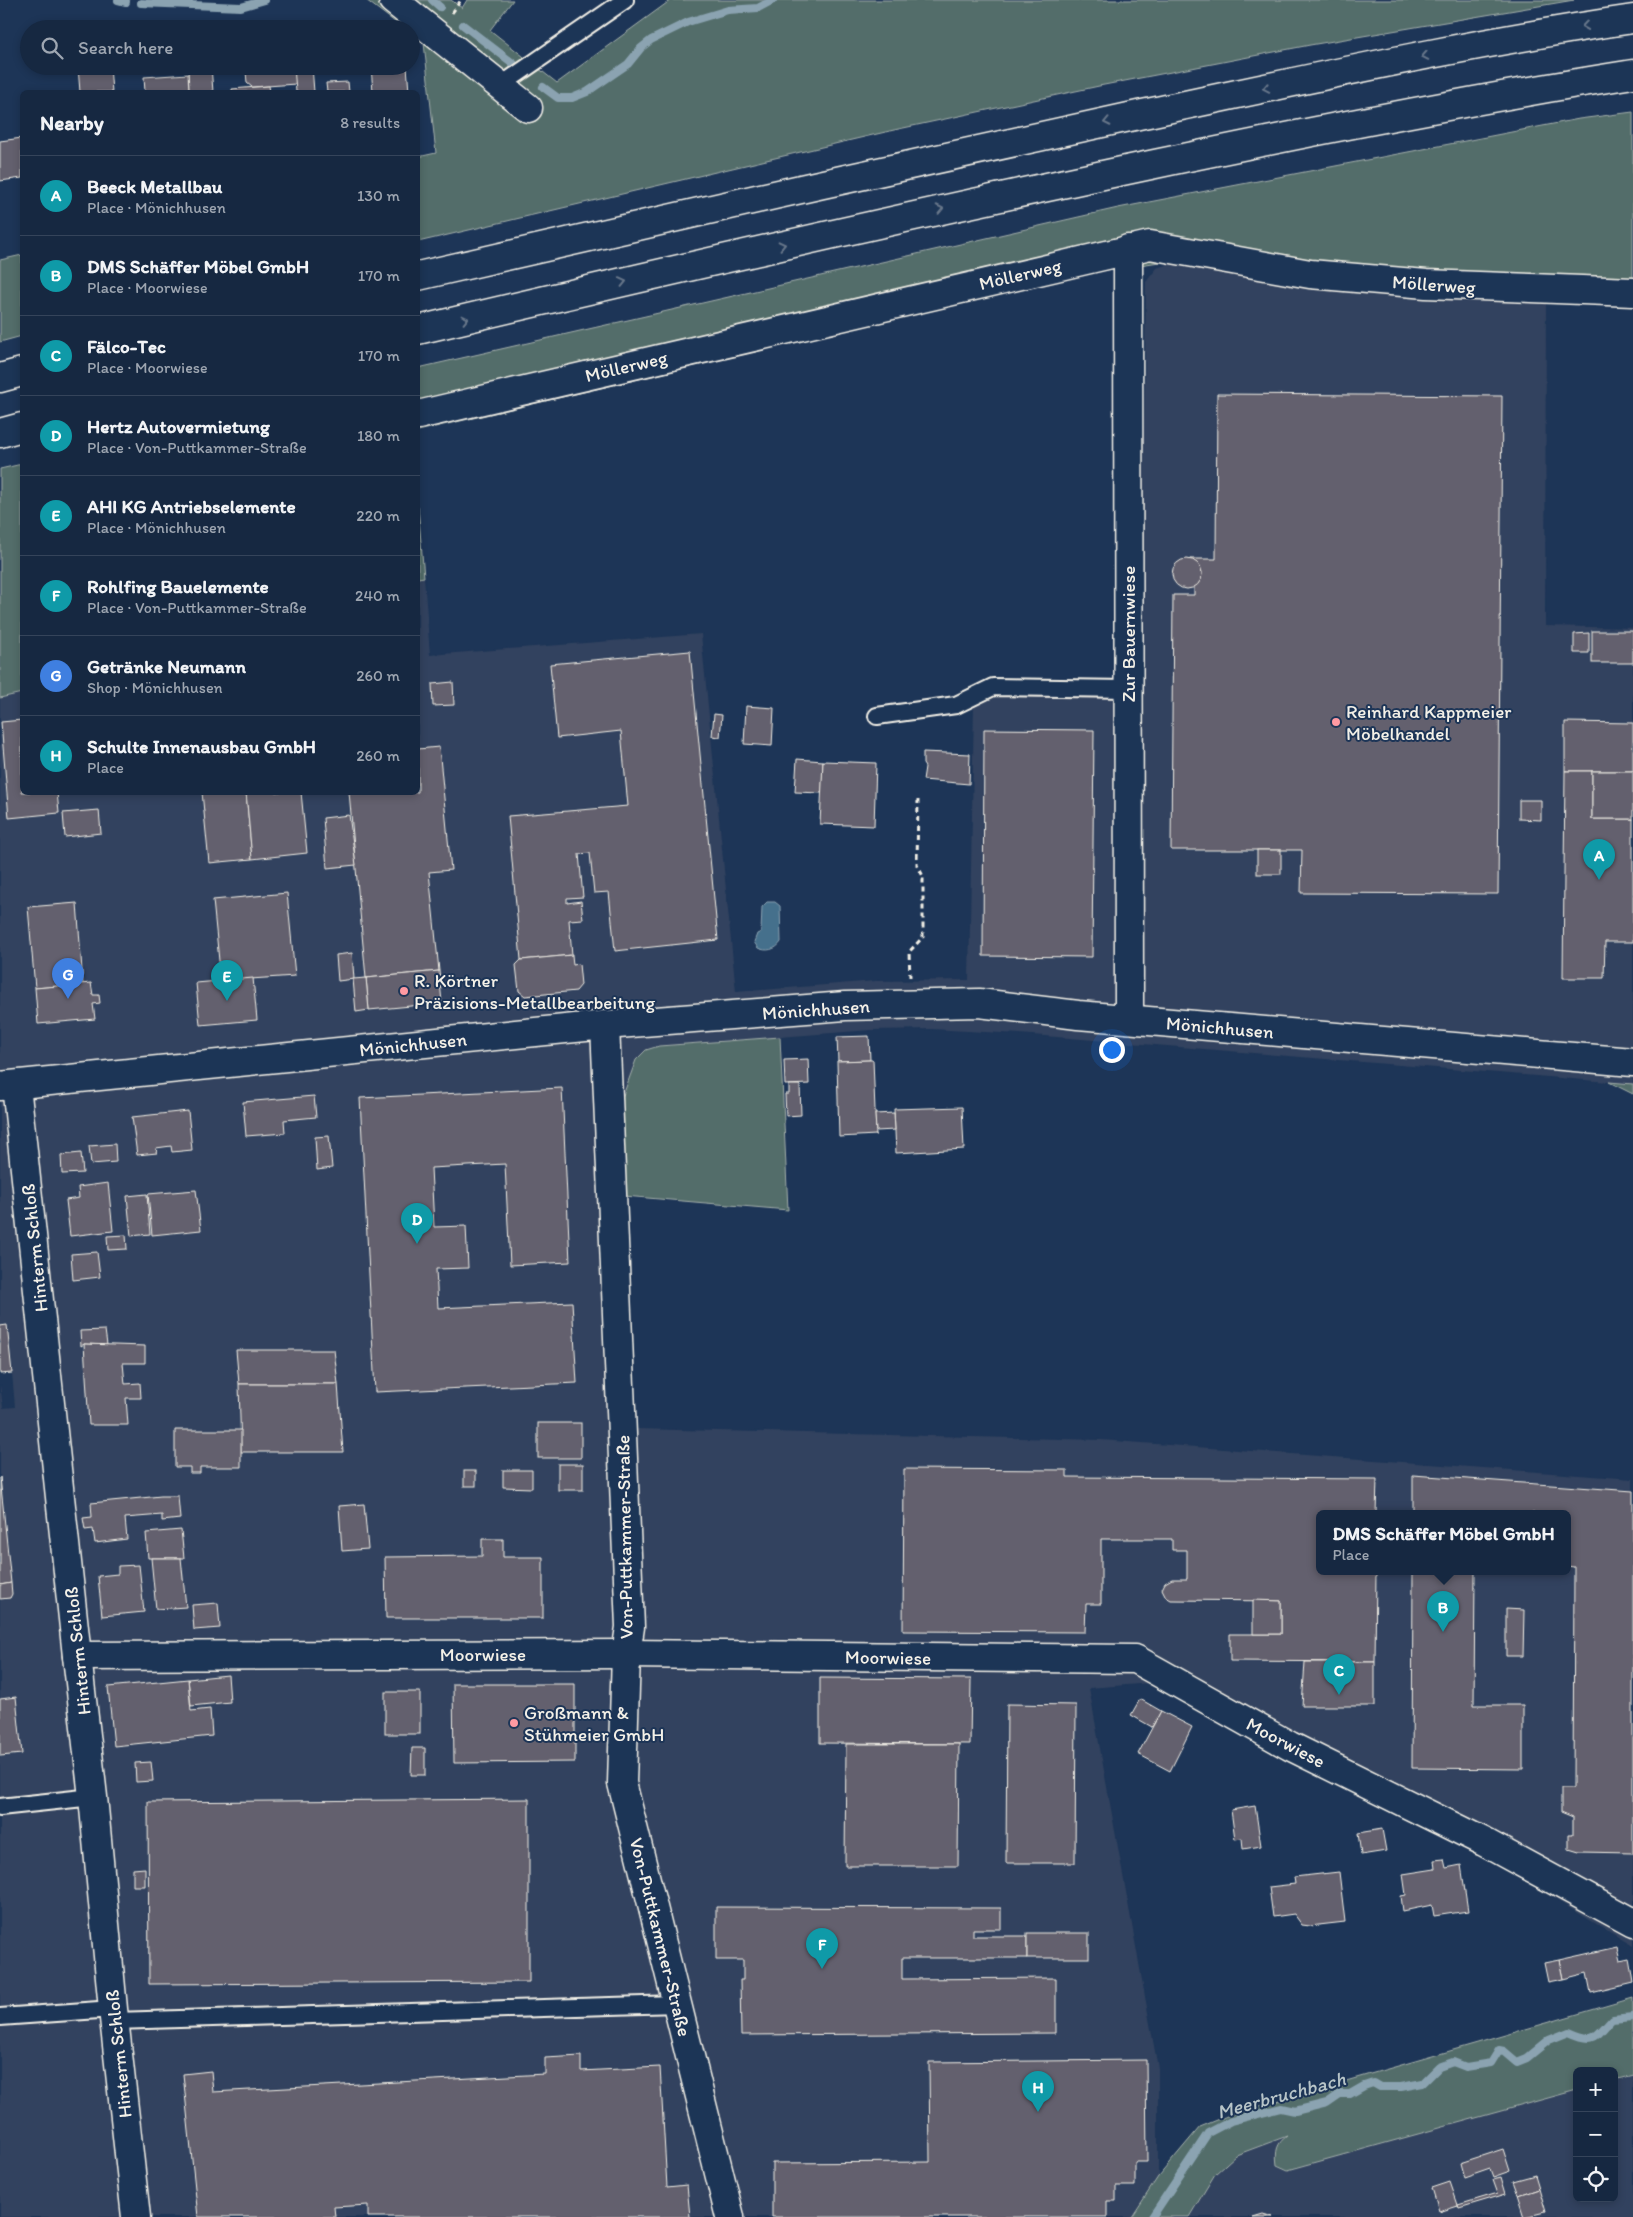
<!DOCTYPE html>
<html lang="en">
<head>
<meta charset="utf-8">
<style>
	body { margin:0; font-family:Itim,sans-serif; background:#23344c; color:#f1f3f6 }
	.controls { position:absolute; right:15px; bottom:15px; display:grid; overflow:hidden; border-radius:8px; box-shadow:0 2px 8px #0003 }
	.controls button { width:45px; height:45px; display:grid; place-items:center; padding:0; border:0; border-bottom:1px solid #35445a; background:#162841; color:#f1f3f6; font:25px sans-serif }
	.you { position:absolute; left:1111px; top:1049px; width:18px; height:18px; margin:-12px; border:4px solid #fff; border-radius:50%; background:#1a73e8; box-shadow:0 0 0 8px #1a73e833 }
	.badge { display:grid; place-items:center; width:32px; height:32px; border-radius:50%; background:#ff9aa2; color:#fff; font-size:16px; font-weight:700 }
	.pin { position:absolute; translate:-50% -41px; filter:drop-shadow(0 1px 2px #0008) }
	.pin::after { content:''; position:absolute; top:26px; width:18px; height:15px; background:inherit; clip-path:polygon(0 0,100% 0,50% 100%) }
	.popup { position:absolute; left:1316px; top:1510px; width:255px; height:65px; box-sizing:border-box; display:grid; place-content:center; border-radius:8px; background:#162841; filter:drop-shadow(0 1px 4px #0005); font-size:16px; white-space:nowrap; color:#9ea6b1 }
	.popup b { font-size:19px; color:#f1f3f6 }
	.popup::after { content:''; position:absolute; left:50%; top:100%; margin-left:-10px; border:10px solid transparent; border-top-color:#162841 }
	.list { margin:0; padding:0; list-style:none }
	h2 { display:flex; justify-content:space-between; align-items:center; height:65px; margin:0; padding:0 20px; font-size:21px }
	h2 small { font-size:16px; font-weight:400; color:#9ea6b1 }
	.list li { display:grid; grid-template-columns:32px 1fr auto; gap:15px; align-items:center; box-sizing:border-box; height:80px; padding:0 20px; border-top:1px solid #35445a }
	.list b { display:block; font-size:19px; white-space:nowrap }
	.list p { margin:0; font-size:16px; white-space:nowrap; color:#9ea6b1 }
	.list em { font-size:16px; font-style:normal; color:#9ea6b1 }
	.icon { flex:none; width:28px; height:28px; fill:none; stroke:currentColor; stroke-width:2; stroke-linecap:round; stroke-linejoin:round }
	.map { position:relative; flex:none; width:1633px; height:2217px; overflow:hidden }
	.search { position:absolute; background:#162841; box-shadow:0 2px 8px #0003; left:20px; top:20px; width:400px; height:55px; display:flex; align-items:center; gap:12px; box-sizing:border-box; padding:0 18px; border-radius:28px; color:#9ea6b1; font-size:19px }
	.panel { position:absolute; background:#162841; box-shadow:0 2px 8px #0003; left:20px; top:90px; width:400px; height:705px; border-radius:8px }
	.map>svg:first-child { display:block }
</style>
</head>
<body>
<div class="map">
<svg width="1633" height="2217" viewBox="0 0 1633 2217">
	<rect width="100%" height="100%" fill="#1d3557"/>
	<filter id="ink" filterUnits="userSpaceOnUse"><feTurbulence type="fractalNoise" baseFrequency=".02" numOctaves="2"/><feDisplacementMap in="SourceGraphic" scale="10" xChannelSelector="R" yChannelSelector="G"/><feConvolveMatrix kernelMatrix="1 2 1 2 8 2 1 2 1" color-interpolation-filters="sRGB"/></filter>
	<g filter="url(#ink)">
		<g fill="#32425e" fill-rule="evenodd">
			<path d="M1186 258 1546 299 1545 626 1633 628V1084L1020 1034 932 1029 871 1030 659 1046 646 1050 636 1060 624 1196 636 1429 1101 1440 1633 1479V1946L1477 1852 1151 1683 1089 1688 1158 2068V2177L1132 2217H0V1385L3 1408 15 1407 12 1373 0 1374V698L22 693V792H418V578L424 577 430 655 701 634 736 992 876 981 969 980 974 704 988 698 1003 696 1140 698 1146 282 1157 268ZM1319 1513H1567V1571H1319Z"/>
			<path d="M1633 2075V2217H1189L1215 2174 1236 2155 1301 2131 1277 2165 1288 2170 1577 2090V2198H1614V2080Z"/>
		</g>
		<g fill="#536d6b" stroke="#a4afaa">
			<path d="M366 0H451L462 8 467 0H513L490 30 557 83 671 0H1574L1310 45 1099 86 894 130 418 242V157L436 153 424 43 411 34V29H404Z"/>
			<path d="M1633 112V301L1186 258 1093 272 418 431V368L1118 208 1579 119Z"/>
			<path d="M22 255V336L0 342V260Z"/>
			<path d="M22 464V693L0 698V469Z"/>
			<path d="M418 507 424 577 418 578Z"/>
			<path d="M780 1037 788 1210 624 1196 621 1101 636 1060 646 1050 659 1046Z"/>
			<path d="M1609 1082 1633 1084V1094Z"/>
			<path d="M1633 1998V2075L1614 2080V2071H1577V2090L1288 2170 1277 2165C1275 2151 1277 2143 1287 2136L1236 2155 1215 2174 1189 2217H1132L1158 2177 1200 2127 1232 2114Z"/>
		</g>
		<path fill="#456f8c" stroke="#8ba3b1" d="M767 902H775L780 906 781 942C776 950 766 952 758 948L754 942 757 934 761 932 762 907Z"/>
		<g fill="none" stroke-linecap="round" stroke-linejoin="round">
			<g stroke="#8ba3b1" stroke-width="8">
				<path d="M118 0 126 2"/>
				<path d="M432 0 440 7"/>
				<path d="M141 3 241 7 265 0"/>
				<path d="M463 25 514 64"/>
				<path d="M543 87 558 98H572L587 92 628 64 641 48 651 40 688 22 728 10 758 8 773 0"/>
				<path d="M1152 2217 1208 2133 1231 2121 1281 2108 1295 2111 1327 2103 1340 2094H1350L1364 2086 1373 2083 1380 2087H1401L1423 2083 1439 2067 1453 2062 1466 2067 1491 2063 1499 2050 1504 2051 1517 2062 1527 2058 1549 2040 1569 2032C1596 2044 1595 2037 1612 2019L1633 2017"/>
			</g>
		</g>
		<g fill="#63606e" stroke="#f4f1e8">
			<path d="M231 22 232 29H212V23Z"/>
			<path d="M110 66 112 92H80L78 67Z"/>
			<path d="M188 66H211L213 92H189Z"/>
			<path d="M250 66H294L296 84 252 87 247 83 246 71Z"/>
			<path d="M294 66H312L314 92H296Z"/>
			<path d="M343 66H365V67L343 69Z"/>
			<path d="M371 66H407L409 92H373Z"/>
			<path d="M188 74 189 92H145L144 77Z"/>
			<path d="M348 82 349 92H327L326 83Z"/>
			<path d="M269 86 270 92H232V89Z"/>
			<path d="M22 138V178L0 181V141Z"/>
			<path d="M1217 394 1502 396 1498 894 1301 893 1302 850H1171L1173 595H1194V587L1201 580 1202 572 1198 564 1190 559H1216Z"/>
			<circle cx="1187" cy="574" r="15"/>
			<rect x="1592" y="631" width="41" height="32"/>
			<path d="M1589 633V653H1574V634Z"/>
			<path d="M690 651 718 940 615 951 609 892 594 893 590 853 579 854 583 897 567 898V903L581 901 583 919 569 920 572 955 521 960 508 816 628 806 621 731 557 738 550 664Z"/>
			<path d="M453 682 454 705 433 706 432 684Z"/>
			<path d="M746 706 774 708 772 746 744 744Z"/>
			<path d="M714 714 722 715 720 737 712 736Z"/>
			<path d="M22 720V792H57L59 813 9 818 1 722Z"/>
			<path d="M1565 722 1633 723V771H1565Z"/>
			<path d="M984 729 1094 730 1092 957 983 956Z"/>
			<path d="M439 747 451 870 429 872 439 971 366 978 349 792H418V749Z"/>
			<path d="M923 752 970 754 969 784 923 780 925 767 923 764Z"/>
			<path d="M797 759 823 761 822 793 795 792Z"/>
			<path d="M823 761 876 763 874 826 820 824Z"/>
			<path d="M1565 771H1592V819H1633V942H1605L1604 978H1563Z"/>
			<rect x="1592" y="771" width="41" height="48"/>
			<path d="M202 792H246L252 859 209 863Z"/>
			<path d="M246 792H301L307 853 252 859Z"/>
			<path d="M1519 800H1541V820L1519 819Z"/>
			<path d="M99 810 101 833 65 837 63 813Z"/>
			<path d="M349 815 356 865 327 868 323 818Z"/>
			<rect x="1257" y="850" width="24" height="24"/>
			<path d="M287 893 295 976 221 981 213 900Z"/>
			<path d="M77 903 83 984 35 988 28 907Z"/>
			<path d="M352 953 354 979 338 981 336 955Z"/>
			<path d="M572 955 573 965 579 964 581 985 576 991 525 996 519 991 516 965 521 960Z"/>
			<path d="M439 971 442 1003 369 1010 366 978Z"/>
			<path d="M253 978 257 1020 200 1025 196 983Z"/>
			<path d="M366 978 369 1010 356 1012 353 979Z"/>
			<path d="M91 983 93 995H99L100 1003 93 1004 95 1019 38 1024 35 988Z"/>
			<path d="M869 1036 870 1060 838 1061 837 1037Z"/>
			<path d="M808 1059 809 1084 785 1085 784 1060Z"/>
			<path d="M870 1060H873L876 1135 839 1137 837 1061Z"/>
			<path d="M789 1085H800L801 1115 786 1116 785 1094H789Z"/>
			<path d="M562 1088 570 1262 510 1265 505 1164 431 1168 434 1227 466 1226 468 1268 436 1269 438 1308 572 1302 577 1383 375 1392 360 1098Z"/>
			<path d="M314 1096 316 1117 284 1120 285 1133 246 1136 243 1102Z"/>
			<path d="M962 1107 964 1149 896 1153 894 1109Z"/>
			<path d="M188 1111 192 1150 172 1152 171 1146 156 1148 157 1153 137 1155 132 1117Z"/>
			<path d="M894 1113 895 1130 876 1131 875 1114Z"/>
			<path d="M329 1136 332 1168 317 1170 315 1137Z"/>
			<path d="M115 1144 116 1162 91 1164 89 1146Z"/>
			<path d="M81 1153 83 1173 62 1174 61 1155Z"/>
			<path d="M108 1183 113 1231 70 1236 66 1200 79 1198 78 1187Z"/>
			<path d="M196 1190 201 1230 152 1235 148 1194Z"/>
			<path d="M147 1194 150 1234 131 1236 127 1196Z"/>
			<path d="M126 1235 127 1249 108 1250 107 1236Z"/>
			<path d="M97 1252 100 1277 73 1280 71 1254Z"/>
			<path d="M7 1325 12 1373 0 1374V1326Z"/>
			<path d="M105 1330 107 1345 84 1344 81 1346 80 1331Z"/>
			<path d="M84 1344 145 1346V1363H123L125 1384 140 1383 141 1398H126L128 1425H89Z"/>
			<path d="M236 1350H334L338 1384H239Z"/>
			<path d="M239 1384H338L343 1452H241Z"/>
			<rect x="538" y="1423" width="43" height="35"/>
			<path d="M175 1430H241V1467H200V1473H190V1467H175Z"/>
			<rect x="558" y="1464" width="25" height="26"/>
			<path d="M904 1469 1067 1470V1477L1377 1479 1376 1513H1319V1571H1376L1375 1662 1230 1661V1634H1281V1601L1171 1600 1166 1597 1162 1589 1165 1583 1172 1579H1187V1550H1172V1539H1101V1604H1086L1085 1632 903 1631Z"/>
			<path d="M503 1470H532V1488L503 1487Z"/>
			<rect x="464" y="1471" width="12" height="15"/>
			<path d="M1413 1475 1633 1491V1853L1579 1852 1569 1849V1834H1573V1817L1561 1812V1788H1573L1574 1567 1567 1566V1513H1413Z"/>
			<path d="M0 1477 11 1583 0 1585Z"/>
			<path d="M161 1496H178L180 1519 162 1521V1515L125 1518 127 1539 95 1543 93 1529 85 1530 83 1518 92 1517 91 1503Z"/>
			<path d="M364 1504 368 1549 342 1551 339 1506Z"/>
			<path d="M181 1530 184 1558H148L146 1533Z"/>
			<path d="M482 1539H503V1557H543V1618H386L385 1557 482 1556Z"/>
			<path d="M151 1558H181L186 1607 156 1609Z"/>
			<path d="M139 1565 144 1612 102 1616 98 1576 118 1574V1566Z"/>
			<path d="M1413 1571H1475L1474 1705H1523V1769L1412 1768Z"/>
			<path d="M11 1583 12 1594 10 1598 0 1599V1585Z"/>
			<path d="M1253 1600 1281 1601V1634H1253Z"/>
			<path d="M218 1603 220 1628 194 1630 192 1605Z"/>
			<path d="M1506 1609 1524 1610 1523 1656H1506Z"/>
			<path d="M1305 1662H1375V1706H1302Z"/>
			<path d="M228 1675 230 1702 191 1706 188 1679Z"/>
			<path d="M820 1678 971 1679 970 1744 820 1743Z"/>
			<path d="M188 1679 191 1711 210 1709 212 1736 114 1746 108 1687Z"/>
			<path d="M453 1684H575V1762L454 1763Z"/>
			<rect x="385" y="1692" width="35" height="42"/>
			<path d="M16 1697 22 1754 0 1756V1699Z"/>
			<path d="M1140 1699 1161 1711 1152 1727 1131 1715Z"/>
			<path d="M1007 1704 1076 1705 1075 1863H1006Z"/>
			<path d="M1161 1711 1192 1727 1170 1771 1138 1754Z"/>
			<path d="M846 1744H959L958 1866H845Z"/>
			<path d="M412 1748H425V1775H411Z"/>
			<path d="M151 1762 153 1781 136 1782 135 1763Z"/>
			<path d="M529 1799V1982L149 1984 148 1802Z"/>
			<path d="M1255 1806 1261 1846 1243 1849 1242 1838 1235 1839 1231 1810Z"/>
			<path d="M1382 1829 1386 1851 1361 1855 1358 1833Z"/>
			<path d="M1444 1859 1446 1868 1461 1865 1468 1911 1434 1916 1432 1905 1403 1911 1401 1896 1406 1895 1403 1874 1435 1869 1434 1860Z"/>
			<path d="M145 1868V1886H133V1869Z"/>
			<path d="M1339 1872 1345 1922 1310 1926 1302 1925 1294 1914 1273 1917 1269 1887 1295 1884 1294 1877Z"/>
			<path d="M716 1907 1001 1908V1929H973V1936H1027V1958H902V1979L1056 1978V2033L741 2035 740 1980H743V1960H716Z"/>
			<rect x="1027" y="1933" width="62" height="25"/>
			<path d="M1617 1947 1620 1960 1629 1958 1633 1983 1591 1993 1587 1973 1563 1979 1559 1960Z"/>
			<path d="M1559 1960 1563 1979 1548 1982 1544 1963Z"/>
			<path d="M581 2056V2071L660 2067 667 2187 687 2185 690 2217H368V2205L334 2207 335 2217H198L183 2074 211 2071 213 2092 545 2074V2058Z"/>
			<path d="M1146 2060 1147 2162H1135V2186H1116V2201H1107V2217H772V2163L930 2162 929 2062Z"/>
			<path d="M1503 2149 1510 2171 1493 2177 1490 2169 1464 2178 1460 2163Z"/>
			<path d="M1535 2175 1539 2188 1518 2195 1513 2181Z"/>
			<path d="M1501 2177 1506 2194 1459 2208 1458 2205 1498 2193 1493 2179Z"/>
			<path d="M1450 2182 1458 2205 1439 2211 1432 2188Z"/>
			<path d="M1539 2188 1546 2212 1525 2217 1518 2195Z"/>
			<path d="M1263 2214 1273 2217H1253Z"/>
		</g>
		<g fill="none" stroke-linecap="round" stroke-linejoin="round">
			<g stroke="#f4f1e8" stroke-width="20">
				<g id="lane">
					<path d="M500 86 625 0"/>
					<path d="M877 716 956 705 993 687 1128 689"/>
					<path d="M0 1807 93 1797"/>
					<path d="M0 2017 113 2009"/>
					<path d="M114 2021 677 2004"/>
				</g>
			</g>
			<g stroke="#f4f1e8" stroke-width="31">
				<g id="street">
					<path d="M393 0 528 108"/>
					<path d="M1128 249 1129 1019"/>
					<path d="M418 415 1150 245 1310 274 1426 284 1633 292"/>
					<path d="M605 1025 630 1627 626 1654 622 1783 730 2217"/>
					<path d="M16 1085 77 1656 93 1797 113 2009 136 2217"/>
					<path d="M0 1086 605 1025 845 1006 979 1003 1078 1015 1633 1062"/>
					<path d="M77 1656 626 1654 1135 1659 1290 1746 1484 1842 1633 1923"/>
				</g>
			</g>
			<g stroke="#f4f1e8" stroke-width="31">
				<g id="highway">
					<path d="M418 276C659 220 901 166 1143 114 1305 80 1468 43 1633 19"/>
					<path d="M418 330C663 272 908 216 1155 164 1313 131 1473 99 1633 74"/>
					<path d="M0 378 22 372"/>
					<path d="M0 433 22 427"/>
				</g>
			</g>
			<g stroke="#f4f1e8" stroke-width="3" stroke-dasharray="5 4" stroke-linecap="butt">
				<path d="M452 13 461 0"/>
				<path d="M910 977 909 952 923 937V876L917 865 918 800"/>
			</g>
			<use href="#lane" stroke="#1d3557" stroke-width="16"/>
			<use href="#street" stroke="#1d3557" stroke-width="28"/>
			<use href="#highway" stroke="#1d3557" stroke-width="28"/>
		</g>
		<defs><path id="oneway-chevron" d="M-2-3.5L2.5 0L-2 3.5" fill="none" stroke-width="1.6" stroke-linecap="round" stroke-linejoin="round" transform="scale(1.25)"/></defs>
		<g stroke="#68778a">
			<use href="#oneway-chevron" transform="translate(1585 26) rotate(172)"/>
			<use href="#oneway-chevron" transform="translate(1425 56) rotate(169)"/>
			<use href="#oneway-chevron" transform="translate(1266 88) rotate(169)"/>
			<use href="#oneway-chevron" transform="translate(1107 122) rotate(168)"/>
			<use href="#oneway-chevron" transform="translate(940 209) rotate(-12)"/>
			<use href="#oneway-chevron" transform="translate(782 245) rotate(-13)"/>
			<use href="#oneway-chevron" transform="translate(623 282) rotate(-13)"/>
			<use href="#oneway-chevron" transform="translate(465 319) rotate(-13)"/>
		</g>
	</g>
	<g fill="#ff9aa2" stroke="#1d3557" stroke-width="2">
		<circle cx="1336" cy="722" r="5"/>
		<circle cx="404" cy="991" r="5"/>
		<circle cx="514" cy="1723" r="5"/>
	</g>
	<g text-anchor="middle" stroke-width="4" stroke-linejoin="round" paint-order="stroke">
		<g font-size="19" fill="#f4f1e8" stroke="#1d3557">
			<text transform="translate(1020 274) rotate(-13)" y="7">Möllerweg</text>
			<text transform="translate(1434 284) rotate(4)" y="7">Möllerweg</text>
			<text transform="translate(626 366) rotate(-13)" y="7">Möllerweg</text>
			<text transform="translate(1128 634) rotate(-90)" y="7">Zur Bauernwiese</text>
			<text transform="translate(816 1009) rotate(-4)" y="7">Mönichhusen</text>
			<text transform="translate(1220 1027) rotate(5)" y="7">Mönichhusen</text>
			<text transform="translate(413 1044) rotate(-6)" y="7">Mönichhusen</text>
			<text transform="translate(34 1248) rotate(-96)" y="7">Hinterm Schloß</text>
			<text transform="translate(624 1537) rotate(-91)" y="7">Von-Puttkammer-Straße</text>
			<text transform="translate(77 1651) rotate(-96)" y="7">Hinterm Schloß</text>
			<text x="483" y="1661">Moorwiese</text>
			<text transform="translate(888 1657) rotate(1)" y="7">Moorwiese</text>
			<text transform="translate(1286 1742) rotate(28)" y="7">Moorwiese</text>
			<text transform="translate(661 1937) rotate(76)" y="7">Von-Puttkammer-Straße</text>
			<text transform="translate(118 2054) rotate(-96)" y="7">Hinterm Schloß</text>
		</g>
		<g font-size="19" fill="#f4f1e8" stroke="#1d3557" text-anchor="start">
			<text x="1346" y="718">Reinhard Kappmeier<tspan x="1346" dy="22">Möbelhandel</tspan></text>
			<text x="414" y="987">R. Körtner<tspan x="414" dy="22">Präzisions-Metallbearbeitung</tspan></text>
			<text x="524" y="1719">Großmann &amp;<tspan x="524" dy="22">Stühmeier GmbH</tspan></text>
		</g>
		<g font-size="20" font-style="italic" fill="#b7c4c8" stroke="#1d3557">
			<text transform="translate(1281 2095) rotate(-15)" y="7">Meerbruchbach</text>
		</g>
	</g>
</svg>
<div class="controls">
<button>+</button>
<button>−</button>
<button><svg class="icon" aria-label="locate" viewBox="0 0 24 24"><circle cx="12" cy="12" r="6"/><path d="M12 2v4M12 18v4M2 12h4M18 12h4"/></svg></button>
</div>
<div class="you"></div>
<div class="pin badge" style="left:1599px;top:880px;background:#0f9aa8">A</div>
<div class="pin badge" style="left:1443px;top:1632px;background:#0f9aa8">B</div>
<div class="popup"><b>DMS Schäffer Möbel GmbH</b>Place</div>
<div class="pin badge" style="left:1339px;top:1695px;background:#0f9aa8">C</div>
<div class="pin badge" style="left:417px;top:1244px;background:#0f9aa8">D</div>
<div class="pin badge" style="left:227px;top:1001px;background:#0f9aa8">E</div>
<div class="pin badge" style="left:822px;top:1969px;background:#0f9aa8">F</div>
<div class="pin badge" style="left:68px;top:999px;background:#3f7fe0">G</div>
<div class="pin badge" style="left:1038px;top:2112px;background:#0f9aa8">H</div>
<div class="search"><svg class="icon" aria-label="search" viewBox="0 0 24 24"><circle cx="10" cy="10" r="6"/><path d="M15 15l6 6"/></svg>Search here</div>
<section class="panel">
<h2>Nearby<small>8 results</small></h2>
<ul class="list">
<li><span class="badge" style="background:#0f9aa8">A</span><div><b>Beeck Metallbau</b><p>Place · Mönichhusen</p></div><em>130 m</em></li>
<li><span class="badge" style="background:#0f9aa8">B</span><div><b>DMS Schäffer Möbel GmbH</b><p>Place · Moorwiese</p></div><em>170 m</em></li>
<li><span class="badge" style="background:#0f9aa8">C</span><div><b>Fälco-Tec</b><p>Place · Moorwiese</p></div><em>170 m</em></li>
<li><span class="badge" style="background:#0f9aa8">D</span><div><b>Hertz Autovermietung</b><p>Place · Von-Puttkammer-Straße</p></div><em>180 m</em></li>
<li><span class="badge" style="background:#0f9aa8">E</span><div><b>AHI KG Antriebselemente</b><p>Place · Mönichhusen</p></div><em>220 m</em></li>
<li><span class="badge" style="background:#0f9aa8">F</span><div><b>Rohlfing Bauelemente</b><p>Place · Von-Puttkammer-Straße</p></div><em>240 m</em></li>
<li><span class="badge" style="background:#3f7fe0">G</span><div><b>Getränke Neumann</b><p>Shop · Mönichhusen</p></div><em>260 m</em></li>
<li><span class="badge" style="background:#0f9aa8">H</span><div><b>Schulte Innenausbau GmbH</b><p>Place</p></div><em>260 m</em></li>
</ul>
</section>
</div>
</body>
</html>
